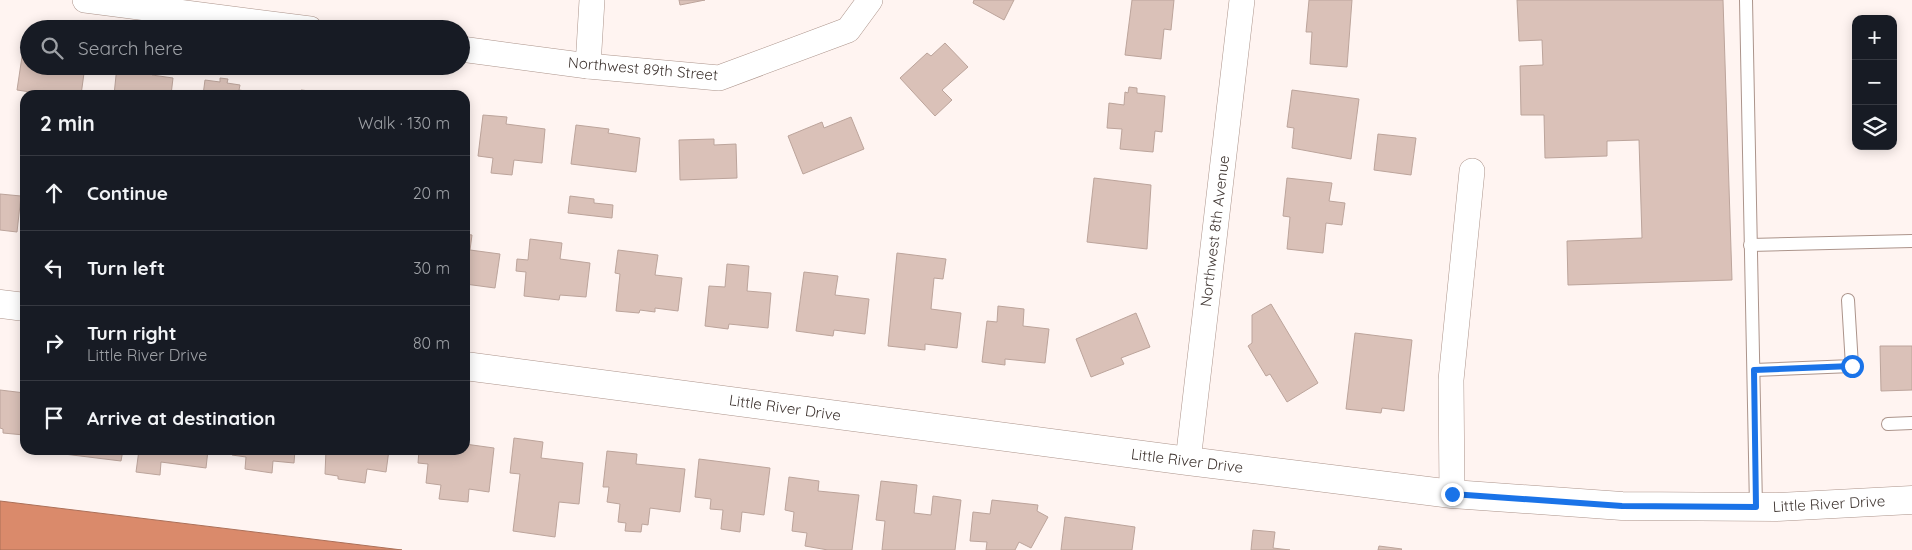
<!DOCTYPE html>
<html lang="en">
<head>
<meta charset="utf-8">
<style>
	body { margin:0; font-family:Quicksand,sans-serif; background:#20242c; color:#f1f3f6 }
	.controls { position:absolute; right:15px; top:15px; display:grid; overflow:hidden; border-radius:10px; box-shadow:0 2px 12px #0003 }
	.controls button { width:45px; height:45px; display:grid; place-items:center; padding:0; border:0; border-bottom:1px solid #363941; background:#171b24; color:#f1f3f6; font:25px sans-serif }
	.stop { position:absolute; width:15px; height:15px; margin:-11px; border:4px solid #1a73e8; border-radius:50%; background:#fff }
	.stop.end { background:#1a73e8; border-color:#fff; box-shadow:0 1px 5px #0008 }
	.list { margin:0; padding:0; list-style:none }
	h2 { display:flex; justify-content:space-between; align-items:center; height:65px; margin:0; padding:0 20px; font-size:21px }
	h2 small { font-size:16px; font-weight:400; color:#9ea1a6 }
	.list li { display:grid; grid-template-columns:32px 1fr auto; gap:15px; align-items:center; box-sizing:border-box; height:75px; padding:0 20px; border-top:1px solid #363941 }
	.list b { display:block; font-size:19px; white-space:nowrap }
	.list p { margin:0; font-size:16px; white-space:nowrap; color:#9ea1a6 }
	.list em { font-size:16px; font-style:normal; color:#9ea1a6 }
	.icon { flex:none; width:28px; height:28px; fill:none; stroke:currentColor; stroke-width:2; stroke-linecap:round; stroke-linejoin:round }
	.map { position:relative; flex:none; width:1912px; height:550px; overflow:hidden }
	.search { position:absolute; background:#171b24; box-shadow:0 2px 12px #0003; left:20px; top:20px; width:450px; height:55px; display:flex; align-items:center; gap:12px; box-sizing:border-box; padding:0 18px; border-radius:28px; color:#9ea1a6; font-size:19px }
	.panel { position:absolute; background:#171b24; box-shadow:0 2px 12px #0003; left:20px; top:90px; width:450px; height:365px; border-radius:15px }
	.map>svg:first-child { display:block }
</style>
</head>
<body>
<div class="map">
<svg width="1912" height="550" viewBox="0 0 1912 550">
	<rect width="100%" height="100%" fill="#fff4f1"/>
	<path fill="#da8a6b" stroke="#ab7059" d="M0 501 402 550H0Z"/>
	<g fill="#dac1b8" stroke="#bca49b">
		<path d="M679 0H705L680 5Z"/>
		<path d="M974 0H1014L1004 20 973 3Z"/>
		<path d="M1132 0H1174L1171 30 1164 29 1161 59 1125 55Z"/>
		<path d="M1309 0H1352L1347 67 1310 64 1312 32H1306Z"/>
		<path d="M1517 0H1723L1732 280 1568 285 1567 241 1642 238 1639 140 1607 141V156L1545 158 1544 115H1521L1520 66 1543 65 1542 40 1519 41Z"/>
		<path d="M945 43 968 67 942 90 952 100 935 116 900 78 927 53 931 56Z"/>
		<path d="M23 50H29V66H85L81 95H50L17 90Z"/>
		<path d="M117 66 153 70 152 75 173 78 171 95H114Z"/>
		<path d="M220 78 228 79 227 83 240 85 239 90 270 95H203L205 80 220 82Z"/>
		<path d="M1129 87 1137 88V93L1165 96 1162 132 1155 131 1153 152 1120 149 1122 129 1107 128 1109 103 1124 105 1125 92 1128 93Z"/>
		<path d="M301 90 337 94 301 95Z"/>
		<path d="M1292 90 1359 99 1351 159 1292 148 1294 128 1287 127Z"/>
		<path d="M483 115 507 117 506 124 545 129 542 163 514 160 512 175 491 173 493 158 478 156Z"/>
		<path d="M851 117 864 149 803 174 788 136 822 122 824 128Z"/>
		<path d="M576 125 609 129 608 133 640 138 636 172 571 164Z"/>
		<path d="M1378 134 1416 138 1411 175 1374 170Z"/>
		<path d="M714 139V145L736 144 737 178 680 180 679 140Z"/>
		<path d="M1094 178 1151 185 1147 249 1087 242Z"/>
		<path d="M1287 178 1332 183 1329 201 1345 203 1342 225 1326 223 1323 253 1287 249 1290 217 1283 216Z"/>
		<path d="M0 194 21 196 17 232 0 230Z"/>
		<path d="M570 196 594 199V203L613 205 612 218 568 213Z"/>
		<path d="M465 234 472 235 470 250 500 254 495 288 465 284Z"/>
		<path d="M530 239 562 243 560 259 590 263 586 297 560 295 559 300 524 296 526 272 516 271 517 259 528 260Z"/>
		<path d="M618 250 658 255 655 275 682 278 678 311 655 308V312L640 310 639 313 616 311 620 274 615 273Z"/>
		<path d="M897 253 946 259 943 279 934 278 931 309 961 313 957 348 925 344V350L888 346Z"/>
		<path d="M727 264 749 266 747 291 771 293 768 328 729 324 728 329 705 326 709 286 725 287Z"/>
		<path d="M804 272 838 276 835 295 869 299 865 334 834 330 833 336 796 331Z"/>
		<path d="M1271 304 1318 383 1287 402 1270 374 1266 376 1248 346 1252 343V315Z"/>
		<path d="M998 306 1024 309 1023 326 1049 329 1045 363 1005 359V365L982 362 987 321 997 322Z"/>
		<path d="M1136 313 1150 347 1121 358 1124 364 1091 377 1076 339Z"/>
		<path d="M1355 333 1412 340 1404 411 1382 408 1381 413 1346 409Z"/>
		<path d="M1880 346H1912V390L1881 391Z"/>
		<path d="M0 390 25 393 24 435 3 433V429L0 428Z"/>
		<path d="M514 438 543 442 541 458 583 463 579 504 559 502 555 537 513 531 520 474 510 473Z"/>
		<path d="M465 444 494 448 489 492 469 489 468 502 439 499 441 485 426 483 428 464 418 463 419 450H465Z"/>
		<path d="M65 450H123L121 461 64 454Z"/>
		<path d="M139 450H208L206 468 161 462 160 475 136 472Z"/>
		<path d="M233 450H295L294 463 273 461 272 473 245 469 246 457 232 455Z"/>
		<path d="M326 450H389L386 472 367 469 365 483 338 479V476L325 474Z"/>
		<path d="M607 451 637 454 636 464 685 469 680 512 650 508 648 525 642 524 641 532 625 531 626 523 618 522 620 504 607 502 609 487H603Z"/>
		<path d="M699 459 770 468 764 515 742 512 740 532 721 529 723 510 710 509 711 499 695 497Z"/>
		<path d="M789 477 819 481 818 491 859 495 852 550H828L805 546 807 533 792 531 794 512 785 510Z"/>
		<path d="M881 481 917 485 914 513 931 515 933 496 961 500 955 550H882L885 521 876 520Z"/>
		<path d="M992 500 1038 505 1037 511 1048 517 1031 548 1019 542 1015 550H986L987 542 970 541 973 512 990 514Z"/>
		<path d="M1065 517 1135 527 1132 550H1061Z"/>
		<path d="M1253 530 1275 532 1273 548 1290 550H1251Z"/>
		<path d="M1379 546 1402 549 1401 550H1378Z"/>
	</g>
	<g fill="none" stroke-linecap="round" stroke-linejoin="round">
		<g stroke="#ac948b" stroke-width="14">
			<g id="service">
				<path d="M1746 0 1756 507"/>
				<path d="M1750 245 1912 241"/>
				<path d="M1754 370 1852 366 1848 300"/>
				<path d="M1888 424 1912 423"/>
			</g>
		</g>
		<g stroke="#ac948b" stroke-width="26">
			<g id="minor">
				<path d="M85 0 310 29"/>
				<path d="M461 49 588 66 719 78 848 30 870 0"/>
				<path d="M588 66 592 0"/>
				<path d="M1188 461 1242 0"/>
				<path d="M1452 494 1451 380 1472 171"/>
			</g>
		</g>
		<g stroke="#ac948b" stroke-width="29">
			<g id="tertiary">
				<path d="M0 304 25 307"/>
				<path d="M465 366 1188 461 1452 494 1622 506 1777 507 1912 500"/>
			</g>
		</g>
		<use href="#service" stroke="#fff" stroke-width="12"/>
		<use href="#minor" stroke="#fff" stroke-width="25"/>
		<use href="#tertiary" stroke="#fff" stroke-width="28"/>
	</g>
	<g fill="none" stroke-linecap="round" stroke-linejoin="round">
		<path stroke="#1a73e8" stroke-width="6" d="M1452 494 1622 506 1756 507 1754 370 1852 366"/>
	</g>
	<g text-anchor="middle" stroke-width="5" stroke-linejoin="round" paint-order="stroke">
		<g font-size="15" fill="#3e3430" stroke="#fff">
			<text transform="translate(643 69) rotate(5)" y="5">Northwest 89th Street</text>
			<text transform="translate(1215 231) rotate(-83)" y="5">Northwest 8th Avenue</text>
			<text transform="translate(785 408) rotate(8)" y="5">Little River Drive</text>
			<text transform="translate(1187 461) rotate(7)" y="5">Little River Drive</text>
			<text transform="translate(1829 504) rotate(-3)" y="5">Little River Drive</text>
		</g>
	</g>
</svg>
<div class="controls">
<button>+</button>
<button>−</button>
<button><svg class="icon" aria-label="layers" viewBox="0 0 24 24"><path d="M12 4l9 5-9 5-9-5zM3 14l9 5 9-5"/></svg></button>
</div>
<div class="stop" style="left:1852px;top:366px"></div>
<div class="stop end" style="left:1452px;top:494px"></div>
<div class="search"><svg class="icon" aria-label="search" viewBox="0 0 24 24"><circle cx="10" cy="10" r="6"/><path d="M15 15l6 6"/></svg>Search here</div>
<section class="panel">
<h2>2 min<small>Walk · 130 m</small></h2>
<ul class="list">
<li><svg class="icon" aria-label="ahead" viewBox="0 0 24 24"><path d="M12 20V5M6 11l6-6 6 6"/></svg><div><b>Continue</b></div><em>20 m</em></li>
<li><svg class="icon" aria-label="left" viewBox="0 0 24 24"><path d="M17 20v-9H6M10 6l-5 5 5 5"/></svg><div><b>Turn left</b></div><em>30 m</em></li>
<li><svg class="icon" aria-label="right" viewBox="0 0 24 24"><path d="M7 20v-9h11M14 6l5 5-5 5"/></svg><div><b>Turn right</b><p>Little River Drive</p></div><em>80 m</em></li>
<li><svg class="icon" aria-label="arrive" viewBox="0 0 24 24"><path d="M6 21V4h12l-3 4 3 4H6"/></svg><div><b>Arrive at destination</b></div></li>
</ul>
</section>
</div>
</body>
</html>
